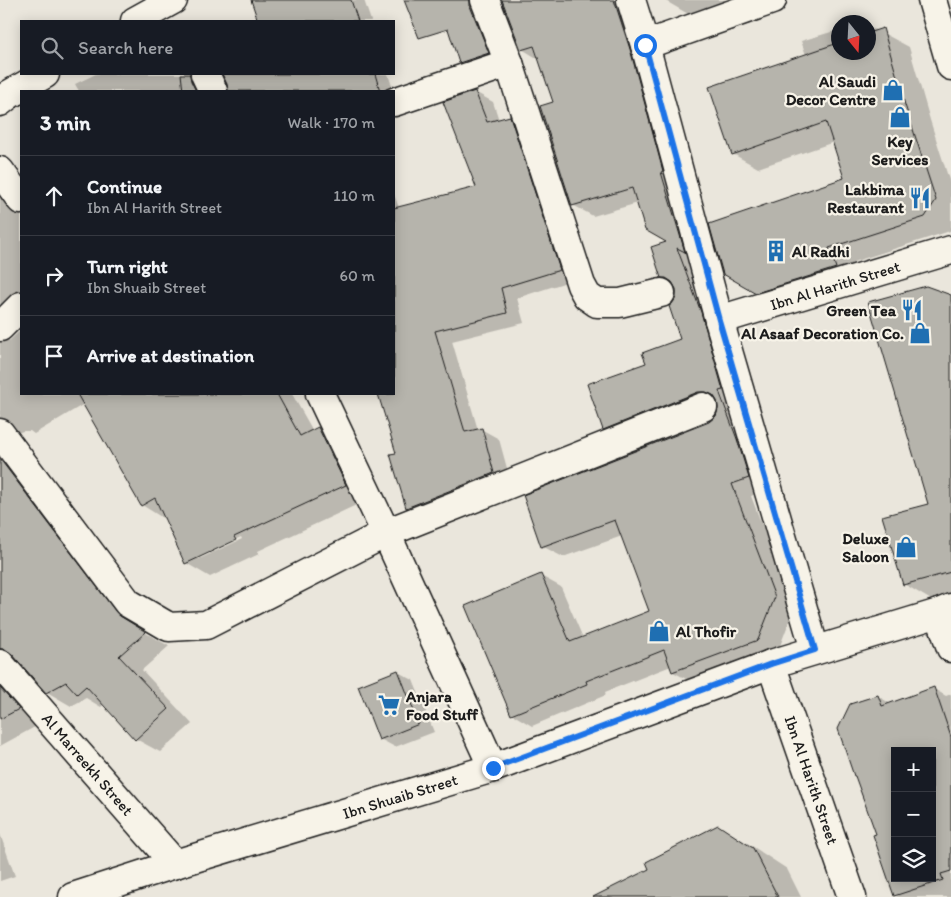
<!DOCTYPE html>
<html lang="en">
<head>
<meta charset="utf-8">
<style>
	body { margin:0; font-family:Itim,sans-serif; background:#242831; color:#f1f3f6 }
	.controls { position:absolute; right:15px; bottom:15px; display:grid; overflow:hidden; border-radius:0px; box-shadow:0 2px 12px #0003 }
	.controls button { width:45px; height:45px; display:grid; place-items:center; padding:0; border:0; border-bottom:1px solid #363941; background:#171b24; color:#f1f3f6; font:25px sans-serif }
	.compass { position:absolute; left:831px; top:15px; width:45px; height:45px; border-radius:50%; background:#171b24; box-shadow:0 2px 12px #0003; rotate:162deg }
	.stop { position:absolute; width:15px; height:15px; margin:-11px; border:4px solid #1a73e8; border-radius:50%; background:#fff }
	.stop.end { background:#1a73e8; border-color:#fff; box-shadow:0 1px 5px #0008 }
	.list { margin:0; padding:0; list-style:none }
	h2 { display:flex; justify-content:space-between; align-items:center; height:65px; margin:0; padding:0 20px; font-size:21px }
	h2 small { font-size:16px; font-weight:400; color:#9ea1a6 }
	.list li { display:grid; grid-template-columns:32px 1fr auto; gap:15px; align-items:center; box-sizing:border-box; height:80px; padding:0 20px; border-top:1px solid #363941 }
	.list b { display:block; font-size:19px; white-space:nowrap }
	.list p { margin:0; font-size:16px; white-space:nowrap; color:#9ea1a6 }
	.list em { font-size:16px; font-style:normal; color:#9ea1a6 }
	.icon { flex:none; width:28px; height:28px; fill:none; stroke:currentColor; stroke-width:2; stroke-linecap:round; stroke-linejoin:round }
	.map { position:relative; flex:none; width:951px; height:897px; overflow:hidden }
	.search { position:absolute; background:#171b24; box-shadow:0 2px 12px #0003; left:20px; top:20px; width:375px; height:55px; display:flex; align-items:center; gap:12px; box-sizing:border-box; padding:0 18px; border-radius:0px; color:#9ea1a6; font-size:19px }
	.panel { position:absolute; background:#171b24; box-shadow:0 2px 12px #0003; left:20px; top:90px; width:375px; height:305px; border-radius:0px }
	.map>svg:first-child { display:block }
</style>
</head>
<body>
<div class="map">
<svg width="951" height="897" viewBox="0 0 951 897">
	<rect width="100%" height="100%" fill="#eae6dc"/>
	<filter id="ink" filterUnits="userSpaceOnUse"><feTurbulence type="fractalNoise" baseFrequency=".02" numOctaves="2"/><feDisplacementMap in="SourceGraphic" scale="10" xChannelSelector="R" yChannelSelector="G"/><feConvolveMatrix kernelMatrix="1 2 1 2 8 2 1 2 1" color-interpolation-filters="sRGB"/></filter>
	<g filter="url(#ink)">
		<g fill="#0003" fill-rule="evenodd">
			<path d="M253 0H364L371 21H259Z"/>
			<path d="M406 0H495L508 65 480 74 460 63 448 26Z"/>
			<path d="M503 0H630L768 489 751 496 794 609 778 651 694 683 673 672 671 666 605 692 606 695 532 726 512 714 541 576 561 587 583 638 651 612 622 536 563 557 542 546 716 418 720 410 719 403 624 441 604 429 647 364 681 340 677 298V289L675 285 662 277 669 242 638 203 593 216 573 205 555 103 540 60 522 49ZM718 385 724 402H722L716 386Z"/>
			<path d="M664 0H770L707 25Z"/>
			<path d="M868 27 883 33 909 47 930 120 951 186V230L950 231 853 262 860 283 782 306 724 273 846 179 834 142 758 168 733 154 806 55 801 41 838 30V52H868Z"/>
			<path d="M96 74H211L208 91H79L75 84Z"/>
			<path d="M224 74H388L398 104 394 91H230L228 84Z"/>
			<path d="M475 92 493 102 499 120 509 117 527 127 576 279 517 298 524 323 452 341 478 430 481 429 499 439 511 483 424 517 407 507 397 453 379 394H394V194L399 208 477 188Z"/>
			<path d="M0 169 21 209V321L9 337V341L21 330V394H292L313 431 318 428 342 442 369 499 258 551 259 554 210 577 186 563 166 520 142 505 84 404 34 434 30 431H23L14 434 11 457 140 628 144 632 169 646 142 670 192 724 160 752 136 739 104 704 101 707 86 698 71 706 47 692 21 662 14 665 42 723 0 746ZM241 537 242 539 199 559V556Z"/>
			<path d="M951 296V596L933 601 904 584 930 505Z"/>
			<path d="M398 672 413 680 434 732 395 747 380 739Z"/>
			<path d="M934 689 946 696 951 694V897H898L895 895 878 835V696L891 704ZM895 751H932V878H895Z"/>
			<path d="M718 826 752 846 787 869 801 897H596L651 869Z"/>
			<path d="M0 834 15 876 0 881Z"/>
		</g>
		<g fill="#b6b4ac" stroke="#1c1c1c" fill-rule="evenodd">
			<path d="M251 0H351L358 21H258Z"/>
			<path d="M404 0H470V6L489 53 459 63 448 29 419 38Z"/>
			<path d="M502 0H614L630 49 663 171 661 172 685 252 677 248 701 312 723 390 719 391 737 439 749 478 732 484 775 597 758 640 672 672 664 650 586 681 587 684 511 715 465 606 541 574 570 642 649 611 615 520 541 547 523 495 709 422 716 416 718 409 717 401 713 395 706 392H698L603 430 587 384 646 363 642 353 680 339 669 306 672 304 676 298V289L672 282 666 278H661L651 247 666 242 645 230 632 188 572 206 540 106 553 102 534 46 521 50Z"/>
			<path d="M883 28 905 105 936 200 925 217 829 248 836 268 756 293 723 274 709 224 844 178 826 122 732 155 709 87 838 43V52H868V33Z"/>
			<path d="M181 74H190L191 81 196 91H183Z"/>
			<path d="M222 74H375L380 91H228L227 84Z"/>
			<path d="M475 91 487 122 510 116 560 270 501 288 507 313 435 331 465 432 482 428 494 473 406 508 390 454 396 453 378 394H394V208L476 187 443 102Z"/>
			<path d="M926 286 951 295V572L903 585 882 516 928 504 868 302Z"/>
			<path d="M77 394H277L300 436 318 427 346 485 234 537 236 540 185 564 155 498 141 506Z"/>
			<path d="M0 459 116 612 120 616 146 632 119 656 169 709 135 740 86 686 77 694 66 682 46 693 12 654 5 649H0Z"/>
			<path d="M398 670 419 724 379 740 358 686Z"/>
			<path d="M934 687 951 737V871L941 874 943 880 894 896 873 835 876 834 855 776H854L838 729 850 704 878 695 882 706ZM895 751H932V878H895Z"/>
			<path d="M0 688 19 709 0 719Z"/>
			<path d="M718 825 753 848 778 897H593L649 869 646 862Z"/>
		</g>
		<g fill="none" stroke-linecap="round" stroke-linejoin="round">
			<g stroke="#1c1c1c" stroke-width="31">
				<g id="street">
					<path d="M485 0 509 63 581 285 587 296 597 303H620L661 293"/>
					<path d="M631 0 645 45 719 320 815 650"/>
					<path d="M135 21 173 0"/>
					<path d="M645 45 772 0"/>
					<path d="M205 74 213 91"/>
					<path d="M0 102 10 94 45 74"/>
					<path d="M394 102 509 63"/>
					<path d="M0 171 21 200"/>
					<path d="M719 320 951 250"/>
					<path d="M0 327 21 306"/>
					<path d="M320 394 386 533 493 768"/>
					<path d="M0 433 128 603 169 627 206 625 386 533 703 407"/>
					<path d="M939 613 951 648"/>
					<path d="M0 664 175 864"/>
					<path d="M771 664 852 897"/>
					<path d="M73 897 175 864 493 768 771 664 939 613 951 608"/>
				</g>
			</g>
			<g stroke="#1c1c1c" stroke-width="31">
				<path id="secondary" d="M932 0 951 66"/>
			</g>
			<use href="#street" stroke="#f7f3e8" stroke-width="28"/>
			<use href="#secondary" stroke="#f7f3e8" stroke-width="28"/>
		</g>
	</g>
	<g fill="none" stroke-linecap="round" stroke-linejoin="round" filter="url(#ink)">
		<path stroke="#1a73e8" stroke-width="6" d="M493 768 771 664 815 650 719 320 645 45"/>
	</g>
	<defs>
		<g id="shop-bare" transform="scale(1.725)"><path d="M-5-2.5h2.3a2.7 3.5 0 0 1 5.4 0H5L5.5 6h-11ZM-1.5-2.5h3a1.5 2.3 0 0 0-3 0Z" fill="#1f6fb2" stroke="#f7f3e8" stroke-width="2.5" paint-order="stroke"/></g>
		<g id="restaurant-bare" transform="scale(1.725)"><path d="M-5-6h1v4h1v-4h1v4h1v-4h1v5L-1.5 .5V6h-2V.5L-5-1ZM5-6V6H3V1.5H1.5Q1.5-4 5-6Z" fill="#1f6fb2" stroke="#f7f3e8" stroke-width="2.5" paint-order="stroke"/></g>
		<g id="building-bare" transform="scale(1.725)"><path d="M-4-6H4V6H1V3H-1V6H-4ZM-2.5-4.3h1.7v1.8h-1.7ZM.8-4.3h1.7v1.8H.8ZM-2.5-1h1.7V.8h-1.7ZM.8-1h1.7V.8H.8Z" fill="#1f6fb2" stroke="#f7f3e8" stroke-width="2.5" paint-order="stroke"/></g>
		<g id="supermarket-bare" transform="scale(1.725)"><path d="M-6-5.5h2.5l.6 2H6L4.5 2H-2.5L-4.4-4H-6ZM-1.5 3.2a1.3 1.3 0 1 0 .1 0ZM3 3.2a1.3 1.3 0 1 0 .1 0Z" fill="#1f6fb2" stroke="#f7f3e8" stroke-width="2.5" paint-order="stroke"/></g>
	</defs>
	<g fill-rule="evenodd">
		<use href="#shop-bare" x="893" y="90"/>
		<use href="#shop-bare" x="900" y="117"/>
		<use href="#restaurant-bare" x="920" y="198"/>
		<use href="#building-bare" x="776" y="251"/>
		<use href="#restaurant-bare" x="912" y="310"/>
		<use href="#shop-bare" x="920" y="333"/>
		<use href="#shop-bare" x="906" y="547"/>
		<use href="#shop-bare" x="659" y="631"/>
		<use href="#supermarket-bare" x="389" y="705"/>
	</g>
	<g text-anchor="middle" stroke-width="4.5" stroke-linejoin="round" paint-order="stroke">
		<g font-size="16" font-weight="bold" fill="#1c1c1c" stroke="#f7f3e8" text-anchor="end">
			<text x="876" y="87">Al Saudi<tspan x="876" dy="18">Decor Centre</tspan></text>
			<text x="900" y="147" text-anchor="middle">Key<tspan x="900" dy="18">Services</tspan></text>
			<text x="904" y="195">Lakbima<tspan x="904" dy="18">Restaurant</tspan></text>
			<text x="792" y="257" text-anchor="start">Al Radhi</text>
			<text x="896" y="316">Green Tea</text>
			<text x="904" y="339">Al Asaaf Decoration Co.</text>
			<text x="889" y="544">Deluxe<tspan x="889" dy="18">Saloon</tspan></text>
			<text x="676" y="637" text-anchor="start">Al Thofir</text>
			<text x="406" y="702" text-anchor="start">Anjara<tspan x="406" dy="18">Food Stuff</tspan></text>
		</g>
		<g font-size="16" fill="#1c1c1c" stroke="#f7f3e8">
			<text transform="translate(835 285) rotate(-17)" y="6">Ibn Al Harith Street</text>
			<text transform="translate(88 764) rotate(49)" y="6">Al Marreekh Street</text>
			<text transform="translate(812 780) rotate(71)" y="6">Ibn Al Harith Street</text>
			<text transform="translate(400 796) rotate(-17)" y="6">Ibn Shuaib Street</text>
		</g>
	</g>
</svg>
<div class="controls">
<button>+</button>
<button>−</button>
<button><svg class="icon" aria-label="layers" viewBox="0 0 24 24"><path d="M12 4l9 5-9 5-9-5zM3 14l9 5 9-5"/></svg></button>
</div>
<svg class="compass" viewBox="-18 -18 36 36"><path d="M0-13l5 13h-10z" fill="#e53935"/><path d="M0 13l5-13h-10z" fill="#9ea1a6"/></svg>
<div class="stop" style="left:645px;top:45px"></div>
<div class="stop end" style="left:493px;top:768px"></div>
<div class="search"><svg class="icon" aria-label="search" viewBox="0 0 24 24"><circle cx="10" cy="10" r="6"/><path d="M15 15l6 6"/></svg>Search here</div>
<section class="panel">
<h2>3 min<small>Walk · 170 m</small></h2>
<ul class="list">
<li><svg class="icon" aria-label="ahead" viewBox="0 0 24 24"><path d="M12 20V5M6 11l6-6 6 6"/></svg><div><b>Continue</b><p>Ibn Al Harith Street</p></div><em>110 m</em></li>
<li><svg class="icon" aria-label="right" viewBox="0 0 24 24"><path d="M7 20v-9h11M14 6l5 5-5 5"/></svg><div><b>Turn right</b><p>Ibn Shuaib Street</p></div><em>60 m</em></li>
<li><svg class="icon" aria-label="arrive" viewBox="0 0 24 24"><path d="M6 21V4h12l-3 4 3 4H6"/></svg><div><b>Arrive at destination</b></div></li>
</ul>
</section>
</div>
</body>
</html>
